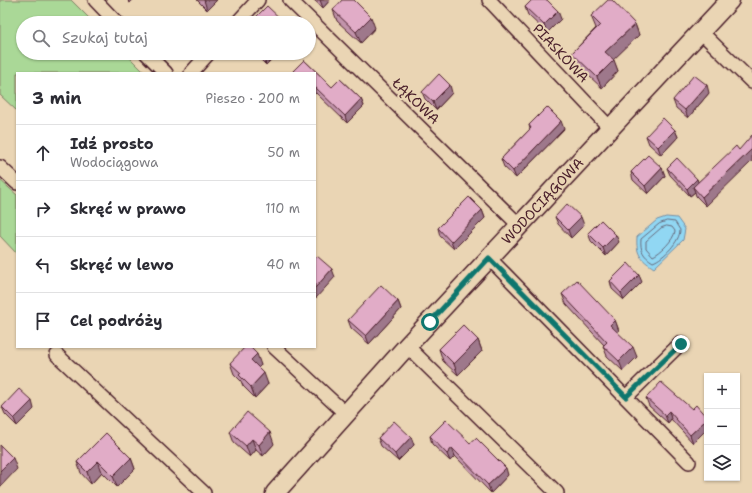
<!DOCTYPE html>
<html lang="pl">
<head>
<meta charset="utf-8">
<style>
	body { margin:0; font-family:"Shantell Sans",sans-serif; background:#f7f7f7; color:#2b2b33 }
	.controls { position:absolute; right:12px; bottom:12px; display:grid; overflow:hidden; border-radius:0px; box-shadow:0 1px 3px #0004 }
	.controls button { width:36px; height:36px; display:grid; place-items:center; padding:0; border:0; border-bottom:1px solid #e1e1e2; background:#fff; color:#2b2b33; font:20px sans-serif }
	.stop { position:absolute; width:12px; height:12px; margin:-9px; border:3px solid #0f766e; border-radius:50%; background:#fff }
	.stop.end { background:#0f766e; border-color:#fff; box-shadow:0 1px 4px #0008 }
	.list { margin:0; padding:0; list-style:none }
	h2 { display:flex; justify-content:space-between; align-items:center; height:52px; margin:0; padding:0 16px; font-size:17px }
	h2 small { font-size:13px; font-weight:400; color:#7c7c81 }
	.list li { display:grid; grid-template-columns:26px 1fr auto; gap:12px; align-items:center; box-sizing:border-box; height:56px; padding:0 16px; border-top:1px solid #e1e1e2 }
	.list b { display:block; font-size:15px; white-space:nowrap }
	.list p { margin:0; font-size:13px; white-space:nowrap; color:#7c7c81 }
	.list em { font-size:13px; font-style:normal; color:#7c7c81 }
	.icon { flex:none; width:22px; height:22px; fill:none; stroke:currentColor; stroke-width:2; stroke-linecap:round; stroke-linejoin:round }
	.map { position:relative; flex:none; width:752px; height:493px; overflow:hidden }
	.search { position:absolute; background:#fff; box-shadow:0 1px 3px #0004; left:16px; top:16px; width:300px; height:44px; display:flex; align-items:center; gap:10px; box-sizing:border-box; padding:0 14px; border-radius:22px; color:#7c7c81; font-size:15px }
	.panel { position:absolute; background:#fff; box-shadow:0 1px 3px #0004; left:16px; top:72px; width:300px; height:276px; border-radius:0px }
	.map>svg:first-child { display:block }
</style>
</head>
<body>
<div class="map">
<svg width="752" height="493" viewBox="0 0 752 493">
	<rect width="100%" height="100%" fill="#ead5b4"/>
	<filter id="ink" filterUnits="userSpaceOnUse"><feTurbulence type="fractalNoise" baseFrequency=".025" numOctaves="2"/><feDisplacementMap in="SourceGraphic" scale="8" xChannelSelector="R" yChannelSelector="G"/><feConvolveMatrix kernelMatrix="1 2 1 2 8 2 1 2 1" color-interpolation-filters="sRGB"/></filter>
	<g filter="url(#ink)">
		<g fill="#aad897" stroke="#7a7c61">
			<path d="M0 0H71L94 23H23V53H125L145 73H17V111L0 95Z"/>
			<path d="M0 180 17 195V254L0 236Z"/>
		</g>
		<path fill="#91d7f3" stroke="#758da3" d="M666 217 677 218 685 229 683 240 654 268C640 259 636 254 637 237L657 220Z"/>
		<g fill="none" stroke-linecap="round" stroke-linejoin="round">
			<g stroke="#66697b" stroke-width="1">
				<path d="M667 221 675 222 680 230C680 241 664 258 653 262 643 256 640 250 641 239L659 224Z"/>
				<path d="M667 226 672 227 675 231C674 240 660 253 653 256L646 248V241L661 228Z"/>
			</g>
			<g stroke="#4a1f2b" stroke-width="16">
				<g id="street">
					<path d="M95 0 117 23"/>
					<path d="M290 0 520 226"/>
					<path d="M489 0 610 128"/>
					<path d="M237 23 258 0"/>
					<path d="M701 32 752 82"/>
					<path d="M146 53 166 73"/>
					<path d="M191 73 209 53"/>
					<path d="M0 167 17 183"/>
					<path d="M489 258 689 462"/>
					<path d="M407 346 557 493"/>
					<path d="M274 347 347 415"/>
					<path d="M57 355 204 493"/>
					<path d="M626 397 681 343"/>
				</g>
			</g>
			<g stroke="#4a1f2b" stroke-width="21">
				<g id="secondary">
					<path id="s1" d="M275 493 407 346 730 0"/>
				</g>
			</g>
			<use href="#street" stroke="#ead5b4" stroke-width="13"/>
			<use href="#secondary" stroke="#ead5b4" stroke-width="18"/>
		</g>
		<g fill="#c294ab" stroke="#4a1f2b">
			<path d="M197 0H217L207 10Z"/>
			<path d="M314 0H330L323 8Z"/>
			<path d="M525 7 561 19 547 33 528 15Z"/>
			<path d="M333 10 375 28 361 43 337 21Z"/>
			<path d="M591 16 635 24 639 35 613 59 618 71 602 88 576 64 572 53 596 28Z"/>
			<path d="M168 53H180L174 59Z"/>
			<path d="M254 53H277L266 65Z"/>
			<path d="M304 60 332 87 340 79 361 99 364 106 347 123 316 93 315 94V73H294L293 71Z"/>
			<path d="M422 92 452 93 436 110 425 99Z"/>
			<path d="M709 93 688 118 676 108 673 100Z"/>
			<path d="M529 125 564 129 516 178 504 167 501 159 530 129Z"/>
			<path d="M675 130 678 137 661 155 649 144 646 136Z"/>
			<path d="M739 150 706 206 696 196 695 192 690 196 670 175 667 168 697 179 698 182Z"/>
			<path d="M662 168 665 176 648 194 633 180 631 172Z"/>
			<path d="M482 210 485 218 454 249 440 236 438 228Z"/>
			<path d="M555 217 584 225 571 238 558 224Z"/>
			<path d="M588 233 619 242 606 256 591 241Z"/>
			<path d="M610 281 642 282 624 300 612 289Z"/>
			<path d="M562 294 615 320 619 331 617 332 637 357 623 371 607 356 603 346 604 345 566 304Z"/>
			<path d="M398 301 401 309 369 344 351 328 348 320Z"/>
			<path d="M478 340 482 351 458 375 443 361 439 349Z"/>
			<path d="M230 363 261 365 258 368 268 384 255 398 243 386 241 381 234 374Z"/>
			<path d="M646 398 692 409 707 418V429L693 443 671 419 668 423 649 406Z"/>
			<path d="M2 407 34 409 17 426 5 414Z"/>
			<path d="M230 432 274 444 263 456 256 450 250 457 234 443Z"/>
			<path d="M430 436 470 443 508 475 491 493 455 456 450 461 432 444Z"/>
			<path d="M411 437 414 445 398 461 381 446 378 438Z"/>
			<path d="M131 458 135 469 117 487 102 472 91 484 81 473 77 462Z"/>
		</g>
		<g fill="#9e788b" stroke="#4a1f2b">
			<path d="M128 0H133L129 3Z"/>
			<path d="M204 0H217L207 10Z"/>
			<path d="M320 0H330L323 8Z"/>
			<path d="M558 11 561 19 547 33 544 25Z"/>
			<path d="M371 17 375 28 361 43 356 32Z"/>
			<path d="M635 24 639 35 610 63 605 52Z"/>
			<path d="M172 53H180L174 59Z"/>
			<path d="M262 53H277L266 65Z"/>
			<path d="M614 60 618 71 602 88 597 77Z"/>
			<path d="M450 85 452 93 436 110 433 102Z"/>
			<path d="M707 85 709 93 688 118 685 110Z"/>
			<path d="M361 99 364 106 347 123 345 116Z"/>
			<path d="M561 121 564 129 516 178 513 171Z"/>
			<path d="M675 130 678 137 661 155 658 147Z"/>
			<path d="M752 149V161L706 206 702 197Z"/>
			<path d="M662 168 665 176 648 194 645 186Z"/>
			<path d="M697 179 700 187H693L695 192 690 196 687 189Z"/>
			<path d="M482 210 485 218 454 249 451 242Z"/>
			<path d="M581 217 584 225 571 238 568 230Z"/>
			<path d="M616 235 619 242 606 256 603 248Z"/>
			<path d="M332 269 335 277 316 298 315 294V288Z"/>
			<path d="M639 275 642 282 624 300 621 293Z"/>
			<path d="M398 301 401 309 369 344 366 336Z"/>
			<path d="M615 320 619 331 614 336 610 325Z"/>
			<path d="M478 340 482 351 458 375 454 364Z"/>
			<path d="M633 347 637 357 623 371 619 361Z"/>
			<path d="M257 354 261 365 255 371 251 360Z"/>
			<path d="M264 373 268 384 255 398 251 387Z"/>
			<path d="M32 401 34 409 17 426 14 419Z"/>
			<path d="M669 411 671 419 668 423 665 415Z"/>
			<path d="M707 419V429L693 443 690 435Z"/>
			<path d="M270 432 274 444 263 456 259 445Z"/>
			<path d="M411 437 414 445 398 461 395 454Z"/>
			<path d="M252 439 256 450 250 457 246 446Z"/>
			<path d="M452 448 455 456 450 461 447 454Z"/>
			<path d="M13 458 17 469 0 487V471Z"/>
			<path d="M131 458 135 469 117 487 113 476Z"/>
			<path d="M98 461 102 472 91 484 87 472Z"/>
			<path d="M506 468 508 475 491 493 488 485Z"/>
		</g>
		<g fill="#e1acc7" stroke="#4a1f2b">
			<path d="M342 0H354L371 17 356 32 333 10Z"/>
			<path d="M532 0H547L558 11 544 25 525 7Z"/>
			<path d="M608 0H612L635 24 605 52 614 60 597 77 572 53 600 25 591 16Z"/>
			<path d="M267 6 285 23H250Z"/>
			<path d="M161 18 166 23H156Z"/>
			<path d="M304 60 332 87 340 79 361 99 345 116 315 87V73H295L293 71Z"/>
			<path d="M439 74 450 85 433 102 422 92Z"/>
			<path d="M694 75 707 85 685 110 673 100Z"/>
			<path d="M547 107 561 121 513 171 501 159 531 128 529 125Z"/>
			<path d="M663 118 675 130 658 147 646 136Z"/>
			<path d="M752 135V149L702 197 693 187 736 146 739 150Z"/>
			<path d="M648 155 662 168 645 186 631 172Z"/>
			<path d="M677 158 697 179 687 189 667 168Z"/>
			<path d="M469 197 482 210 451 242 438 228Z"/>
			<path d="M567 204 581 217 568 230 555 217Z"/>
			<path d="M601 220 616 235 603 248 588 233Z"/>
			<path d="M317 256 332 269 315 288V259Z"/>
			<path d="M628 263 639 275 621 293 610 281Z"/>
			<path d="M577 280 615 320 610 325 633 347 619 361 603 346 607 342 562 294Z"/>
			<path d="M381 285 398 301 366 336 348 320Z"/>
			<path d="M463 325 478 340 454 364 439 349Z"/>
			<path d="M245 347H250L257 354 251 360 264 373 251 387 239 375 241 373 230 363Z"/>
			<path d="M661 382 692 409 696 405 707 418V419L690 435 669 411 665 415 646 398Z"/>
			<path d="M19 389 32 401 14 419 2 407Z"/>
			<path d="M247 412 270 432 259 445 252 439 246 446 230 432Z"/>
			<path d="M446 420 470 443 476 438 506 468 488 485 452 448 447 454 430 436Z"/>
			<path d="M394 421 411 437 395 454 378 438Z"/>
			<path d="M106 433 131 458 113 476 98 461 87 472 77 462Z"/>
			<path d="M0 445 13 458 0 471Z"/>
		</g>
	</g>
	<g fill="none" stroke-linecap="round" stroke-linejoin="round" filter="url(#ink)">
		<path stroke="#0f766e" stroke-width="5" d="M430 322 489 258 626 397 681 344"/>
	</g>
	<g text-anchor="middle" stroke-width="4" stroke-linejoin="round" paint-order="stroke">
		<g font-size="14" fill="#4a1f2b" stroke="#ead5b4">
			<text transform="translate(561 53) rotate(47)" y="5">PIASKOWA</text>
			<text transform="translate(416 101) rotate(44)" y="5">ŁĄKOWA</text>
			<text dy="5" stroke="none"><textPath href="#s1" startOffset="396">WODOCIĄGOWA</textPath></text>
		</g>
	</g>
</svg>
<div class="controls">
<button>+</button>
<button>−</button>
<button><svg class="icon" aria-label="layers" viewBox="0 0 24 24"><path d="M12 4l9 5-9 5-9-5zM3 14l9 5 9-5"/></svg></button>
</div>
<div class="stop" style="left:430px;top:322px"></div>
<div class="stop end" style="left:681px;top:344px"></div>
<div class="search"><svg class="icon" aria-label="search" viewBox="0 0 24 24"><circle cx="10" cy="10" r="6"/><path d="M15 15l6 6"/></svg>Szukaj tutaj</div>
<section class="panel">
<h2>3 min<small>Pieszo · 200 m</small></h2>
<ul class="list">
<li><svg class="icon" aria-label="ahead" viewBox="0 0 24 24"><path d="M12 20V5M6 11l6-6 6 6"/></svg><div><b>Idź prosto</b><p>Wodociągowa</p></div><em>50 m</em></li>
<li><svg class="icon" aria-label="right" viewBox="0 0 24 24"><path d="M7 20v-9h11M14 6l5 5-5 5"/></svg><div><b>Skręć w prawo</b></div><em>110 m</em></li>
<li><svg class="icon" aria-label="left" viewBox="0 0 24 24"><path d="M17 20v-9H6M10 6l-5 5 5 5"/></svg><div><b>Skręć w lewo</b></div><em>40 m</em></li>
<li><svg class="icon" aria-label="arrive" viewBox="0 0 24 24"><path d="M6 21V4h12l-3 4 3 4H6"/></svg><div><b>Cel podróży</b></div></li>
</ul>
</section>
</div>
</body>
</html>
